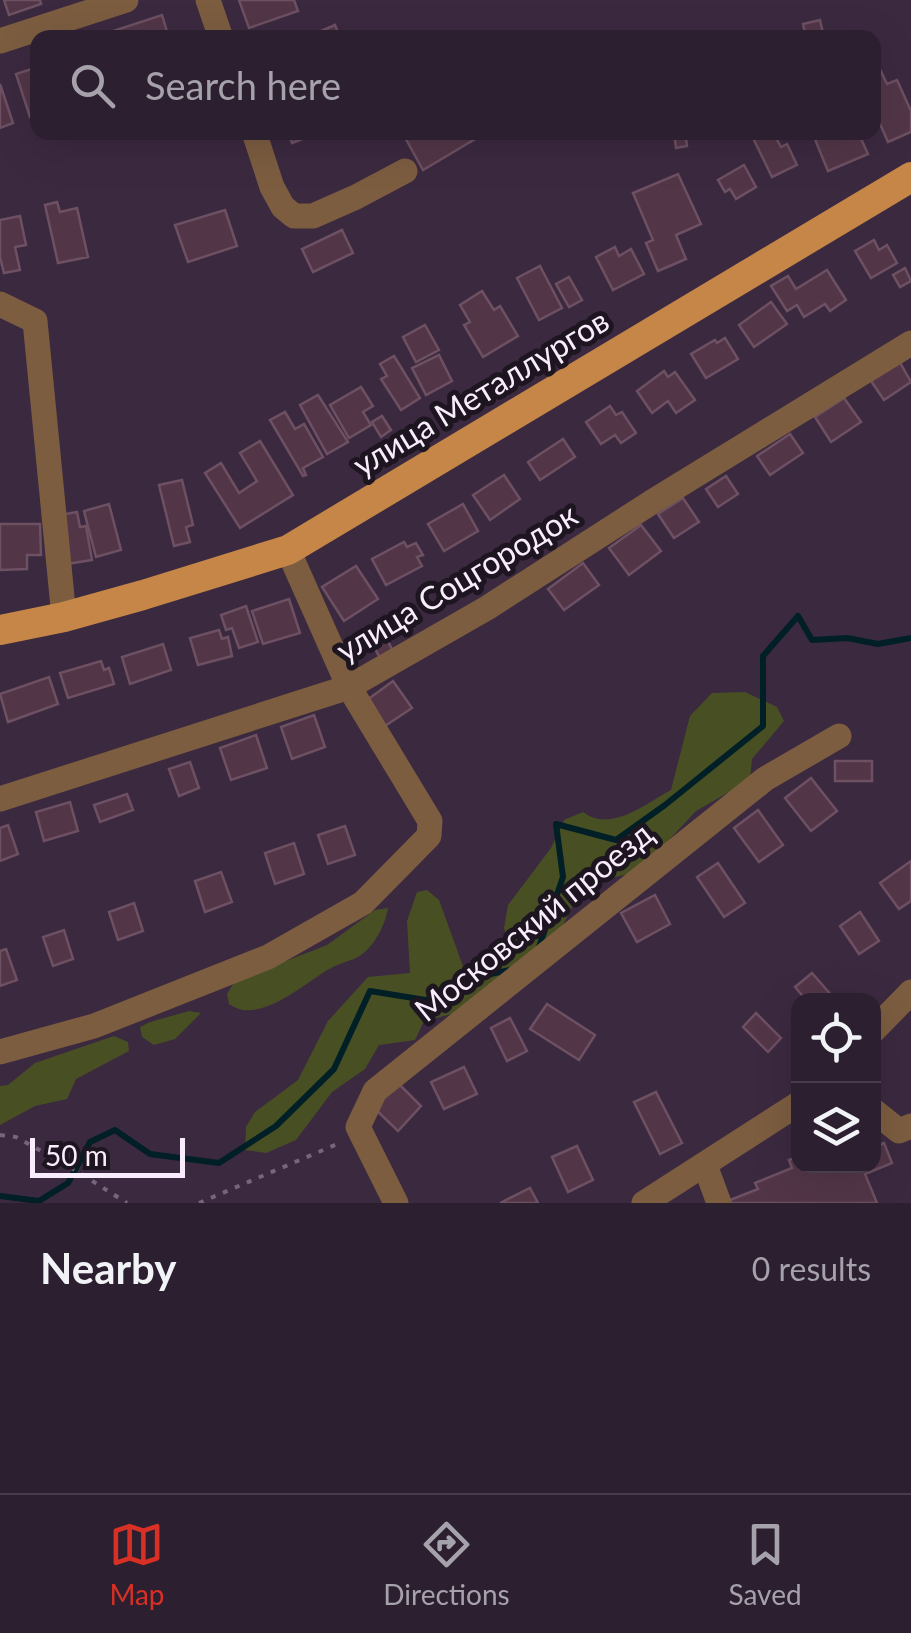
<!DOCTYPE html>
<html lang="en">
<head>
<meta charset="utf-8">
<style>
	body { margin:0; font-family:Lato,sans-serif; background:#342738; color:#f1f3f6 }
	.controls { position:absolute; right:30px; bottom:30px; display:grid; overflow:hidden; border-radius:20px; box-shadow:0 10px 40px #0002 }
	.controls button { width:90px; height:90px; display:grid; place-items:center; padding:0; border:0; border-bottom:2px solid #483d4c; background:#2c1f30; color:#f1f3f6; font:50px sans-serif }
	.scale { position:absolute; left:30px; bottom:25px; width:155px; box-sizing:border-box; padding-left:10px; border:5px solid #f9edfd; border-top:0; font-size:28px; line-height:35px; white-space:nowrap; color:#f9edfd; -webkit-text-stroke:8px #1d1520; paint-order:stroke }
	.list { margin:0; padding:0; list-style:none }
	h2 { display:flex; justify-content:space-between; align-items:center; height:130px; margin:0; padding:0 40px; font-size:42px }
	h2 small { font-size:32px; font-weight:400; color:#a6a2ab }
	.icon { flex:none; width:55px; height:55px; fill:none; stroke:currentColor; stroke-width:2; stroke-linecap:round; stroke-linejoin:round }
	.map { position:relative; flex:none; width:911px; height:1203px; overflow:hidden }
	.search { position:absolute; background:#2c1f30; box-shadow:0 10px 40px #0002; left:30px; right:30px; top:30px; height:110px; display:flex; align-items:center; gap:25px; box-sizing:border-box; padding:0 35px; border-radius:20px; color:#a6a2ab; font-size:38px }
	.sheet { height:290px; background:#2c1f30 }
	nav { display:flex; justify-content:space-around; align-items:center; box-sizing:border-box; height:140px; border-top:2px solid #483d4c; background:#2c1f30; font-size:28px; color:#a6a2ab }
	nav a { display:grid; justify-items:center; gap:5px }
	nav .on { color:#d93025 }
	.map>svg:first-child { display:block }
</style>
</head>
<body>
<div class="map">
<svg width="911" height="1203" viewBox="0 0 911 1203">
	<rect width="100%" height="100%" fill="#3b2940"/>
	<g fill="#485023">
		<path d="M745 692 777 707 784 721 752 759 750 780 696 811 640 871 583 885 555 941 464 1011 424 1021 415 1040 379 1045 365 1069 332 1092 296 1140 266 1153 245 1150 246 1127 255 1112 298 1080 328 1021 368 977 410 973 407 921 417 892 427 890 439 900 464 969 490 966 511 947 504 928 508 905 551 848 564 820 583 812C611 833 645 804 671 790L690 716 712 693Z"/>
		<path d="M388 908C385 924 378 938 367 950 358 960 345 961 333 967 307 980 260 1027 229 1004L227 994 235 981 327 945 375 910Z"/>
		<path d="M189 1011 201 1013 175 1039 154 1045 142 1037 140 1027 150 1022Z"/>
		<path d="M114 1036 128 1042 129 1051 76 1079 67 1099 35 1106 0 1125V1086L8 1085 35 1063Z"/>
	</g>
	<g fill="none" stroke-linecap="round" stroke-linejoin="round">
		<g stroke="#001f27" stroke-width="6">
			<path d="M539 947 563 877 556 824 616 840 665 805 763 726V656L798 616 812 640 847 638 878 644 911 638"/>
			<path d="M0 1196 39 1201 68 1183 90 1142 115 1130 150 1154 219 1163 276 1126 334 1069 370 991 444 1003 458 981 510 970"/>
		</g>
	</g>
	<g fill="#523648" stroke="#6d5062" stroke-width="2.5">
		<path d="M4 0H40L41 4 9 15Z"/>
		<path d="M239 0H294L298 11 249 28Z"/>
		<path d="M162 15 169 38H115L113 31Z"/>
		<path d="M820 20 824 37 806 38 803 24Z"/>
		<path d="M335 25 340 38H324L321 31Z"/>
		<path d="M38 67V114L30 117 16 74Z"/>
		<path d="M879 67 887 84 897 80 911 111V132L888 142 874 110V69Z"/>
		<path d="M0 84 13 123 0 128Z"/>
		<path d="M288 132H320L292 143Z"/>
		<path d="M402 132H487L423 170Z"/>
		<path d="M674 132H685L687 146 676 148Z"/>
		<path d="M769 132H773L781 147 787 144 797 165 772 177 754 140Z"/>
		<path d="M812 132H858L868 154 828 171Z"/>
		<path d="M744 165 756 187 736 199 730 189 725 192 718 180Z"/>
		<path d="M678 174 701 224 676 235 686 259 658 271 646 243 653 240 633 193Z"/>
		<path d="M57 202 60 212 77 208 88 257 58 263 45 205Z"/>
		<path d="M225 210 237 246 188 262 175 225Z"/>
		<path d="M20 216 26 245 15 247 20 270 4 273 0 257V220Z"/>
		<path d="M342 230 353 253 313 272 302 249Z"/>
		<path d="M874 240 879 250 887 245 897 263 871 278 855 251Z"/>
		<path d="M615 247 619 256 631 249 644 274 613 290 596 257Z"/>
		<path d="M540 266 562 308 539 320 517 278Z"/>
		<path d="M905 268 911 281 900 287 893 275Z"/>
		<path d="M827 270 846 300 830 311 825 304 804 317 797 305 787 311 771 286 788 276 796 289Z"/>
		<path d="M569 277 582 300 569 307 556 284Z"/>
		<path d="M482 291 494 310 500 306 518 336 483 357 464 325 470 322 460 305Z"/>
		<path d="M771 302 787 324 754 347 739 325Z"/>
		<path d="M425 325 439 350 416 362 403 337Z"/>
		<path d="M725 338 738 359 706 378 691 354 715 340 717 343Z"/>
		<path d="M439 355 452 381 426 395 412 368Z"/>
		<path d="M394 356 420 398 401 410 381 379 387 376 380 364Z"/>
		<path d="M898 359 911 382 884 400 869 378Z"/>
		<path d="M664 371 668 377 675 372 695 400 676 413 668 401 652 413 637 391Z"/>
		<path d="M361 387 373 406 363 412 371 425 349 438 330 405Z"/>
		<path d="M318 395 348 442 327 454 300 405Z"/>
		<path d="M844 398 861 422 831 442 815 417Z"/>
		<path d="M610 406 616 415 622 412 636 433 621 443 615 435 601 444 586 422Z"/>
		<path d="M285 412 295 429 304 424 323 457 303 468 306 475 303 476 270 420Z"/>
		<path d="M382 416 391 430 381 437 372 422Z"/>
		<path d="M790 434 803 453 770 475 757 456Z"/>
		<path d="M563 439 575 457 540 480 528 462Z"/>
		<path d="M260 441 293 495 240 528 205 473 221 463 239 493 257 481 240 453Z"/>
		<path d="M504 475 520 499 490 520 473 495Z"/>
		<path d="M726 476 738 494 718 507 706 489Z"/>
		<path d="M182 480 193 525 186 527 190 542 174 546 159 485Z"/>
		<path d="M683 498 699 522 674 538 658 514Z"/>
		<path d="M109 504 121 550 96 557 84 511Z"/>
		<path d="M463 504 478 531 444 551 428 524Z"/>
		<path d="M77 512 80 527 86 526 92 560 67 564 60 515Z"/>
		<path d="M0 524H40L41 555H27V569L0 570Z"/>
		<path d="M641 525 661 551 629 575 609 548Z"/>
		<path d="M404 542 407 547 416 543 423 555 417 557 422 566 386 585 372 559Z"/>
		<path d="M583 563 599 585 564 610 548 589Z"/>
		<path d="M356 566 378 599 344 621 322 587Z"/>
		<path d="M289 599 300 633 263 644 252 611Z"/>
		<path d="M246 606 258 642 239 648 232 628 226 630 221 615Z"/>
		<path d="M219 630 222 639 228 637 232 656 198 665 190 638Z"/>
		<path d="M384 634 393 651 380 658 371 641Z"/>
		<path d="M163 644 171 670 130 684 122 657Z"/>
		<path d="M101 661 104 670 109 668 114 684 68 698 60 673Z"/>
		<path d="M49 677 58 704 8 722 0 694Z"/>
		<path d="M393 681 412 708 385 726 367 700Z"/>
		<path d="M314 715 325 747 292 759 281 727Z"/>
		<path d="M256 735 267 768 231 780 220 748Z"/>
		<rect x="835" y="761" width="37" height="20"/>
		<path d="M190 762 199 788 179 796 169 769Z"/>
		<path d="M811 778 837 811 811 831 785 798Z"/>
		<path d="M127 794 133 810 100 822 94 805Z"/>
		<path d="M70 802 78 831 44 841 36 812Z"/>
		<path d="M758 810 783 845 759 862 734 828Z"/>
		<path d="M8 825 18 854 0 861V828Z"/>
		<path d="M345 826 355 855 328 864 318 835Z"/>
		<path d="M294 843 304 874 275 884 265 853Z"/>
		<path d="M911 861V901L899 909 880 883Z"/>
		<path d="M718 863 745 903 724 917 697 877Z"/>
		<path d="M221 872 232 902 205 912 195 881Z"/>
		<path d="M655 895 670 924 637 942 621 913Z"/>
		<path d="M134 903 143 931 118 940 109 912Z"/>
		<path d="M860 912 879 941 859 954 840 926Z"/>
		<path d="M64 930 73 959 53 966 43 937Z"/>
		<path d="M6 949 17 980 0 986V951Z"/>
		<path d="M812 973 833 997 828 1001H807L795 987Z"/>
		<path d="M547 1004 595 1035 579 1060 530 1029Z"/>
		<path d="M756 1013 781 1038 768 1052 743 1027Z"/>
		<path d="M510 1018 527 1051 507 1061 491 1028Z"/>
		<path d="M464 1067 477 1094 444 1109 431 1082Z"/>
		<path d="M398 1083 421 1106 398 1131 374 1108Z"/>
		<path d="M656 1092 682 1143 660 1154 634 1102Z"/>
		<path d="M874 1136 877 1146 884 1143 892 1163 865 1174 877 1203H731L730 1200 758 1189 755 1183 792 1168 789 1160 798 1157V1166H874Z"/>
		<path d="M577 1146 593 1180 568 1192 552 1157Z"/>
		<path d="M530 1188 538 1203H500Z"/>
	</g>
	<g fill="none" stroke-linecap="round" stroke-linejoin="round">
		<g stroke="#76667b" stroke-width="4" stroke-dasharray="5 8" stroke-linecap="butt">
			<path d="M0 1135 16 1137 75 1170 127 1203"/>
			<path d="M199 1203 342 1142"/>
		</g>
		<g stroke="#7c5d40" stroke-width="25">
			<path d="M208 0 221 38"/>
			<path d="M0 41 126 0"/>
			<path d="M254 132 272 187 283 207 294 216H313L356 197 405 171"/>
			<path d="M0 304 35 321 64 617"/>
			<path d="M0 799 349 687 487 608 655 500 911 343"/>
			<path d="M874 1030 911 992"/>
			<path d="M0 1052 94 1026 268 957 363 903 429 836 430 821 349 687 288 550"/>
			<path d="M874 1111 899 1131 911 1126"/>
			<path d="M705 1165 719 1203"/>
			<path d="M396 1203 358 1127 375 1091 765 779 839 736"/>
			<path d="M644 1203 798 1104"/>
		</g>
		<path stroke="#c58648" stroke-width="30" d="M0 630 64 617 143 595 288 550 911 177"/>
	</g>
	<g text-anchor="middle" stroke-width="10" stroke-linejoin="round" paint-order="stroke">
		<g font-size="32" fill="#f9edfd" stroke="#1d1520">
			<text transform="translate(481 393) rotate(-31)" y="11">улица Металлургов</text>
			<text transform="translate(457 583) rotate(-31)" y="11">улица Соцгородок</text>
			<text transform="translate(534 922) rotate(-39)" y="11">Московский проезд</text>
		</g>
	</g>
</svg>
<div class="controls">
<button><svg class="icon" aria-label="locate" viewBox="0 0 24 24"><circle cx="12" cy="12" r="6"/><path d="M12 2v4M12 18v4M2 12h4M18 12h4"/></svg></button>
<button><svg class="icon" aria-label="layers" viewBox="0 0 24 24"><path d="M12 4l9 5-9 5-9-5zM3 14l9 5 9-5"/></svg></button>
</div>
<div class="scale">50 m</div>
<div class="search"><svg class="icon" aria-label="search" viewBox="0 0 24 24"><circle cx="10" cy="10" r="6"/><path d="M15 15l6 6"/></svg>Search here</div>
</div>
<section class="sheet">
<h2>Nearby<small>0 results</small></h2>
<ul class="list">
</ul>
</section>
<nav>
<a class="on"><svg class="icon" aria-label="map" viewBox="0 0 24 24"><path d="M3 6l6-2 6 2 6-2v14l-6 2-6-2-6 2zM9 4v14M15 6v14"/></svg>Map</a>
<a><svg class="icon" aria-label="directions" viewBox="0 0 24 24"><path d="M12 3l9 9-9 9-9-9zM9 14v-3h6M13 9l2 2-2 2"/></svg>Directions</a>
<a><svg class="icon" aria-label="saved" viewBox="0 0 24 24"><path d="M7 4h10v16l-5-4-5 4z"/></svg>Saved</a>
</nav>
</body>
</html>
